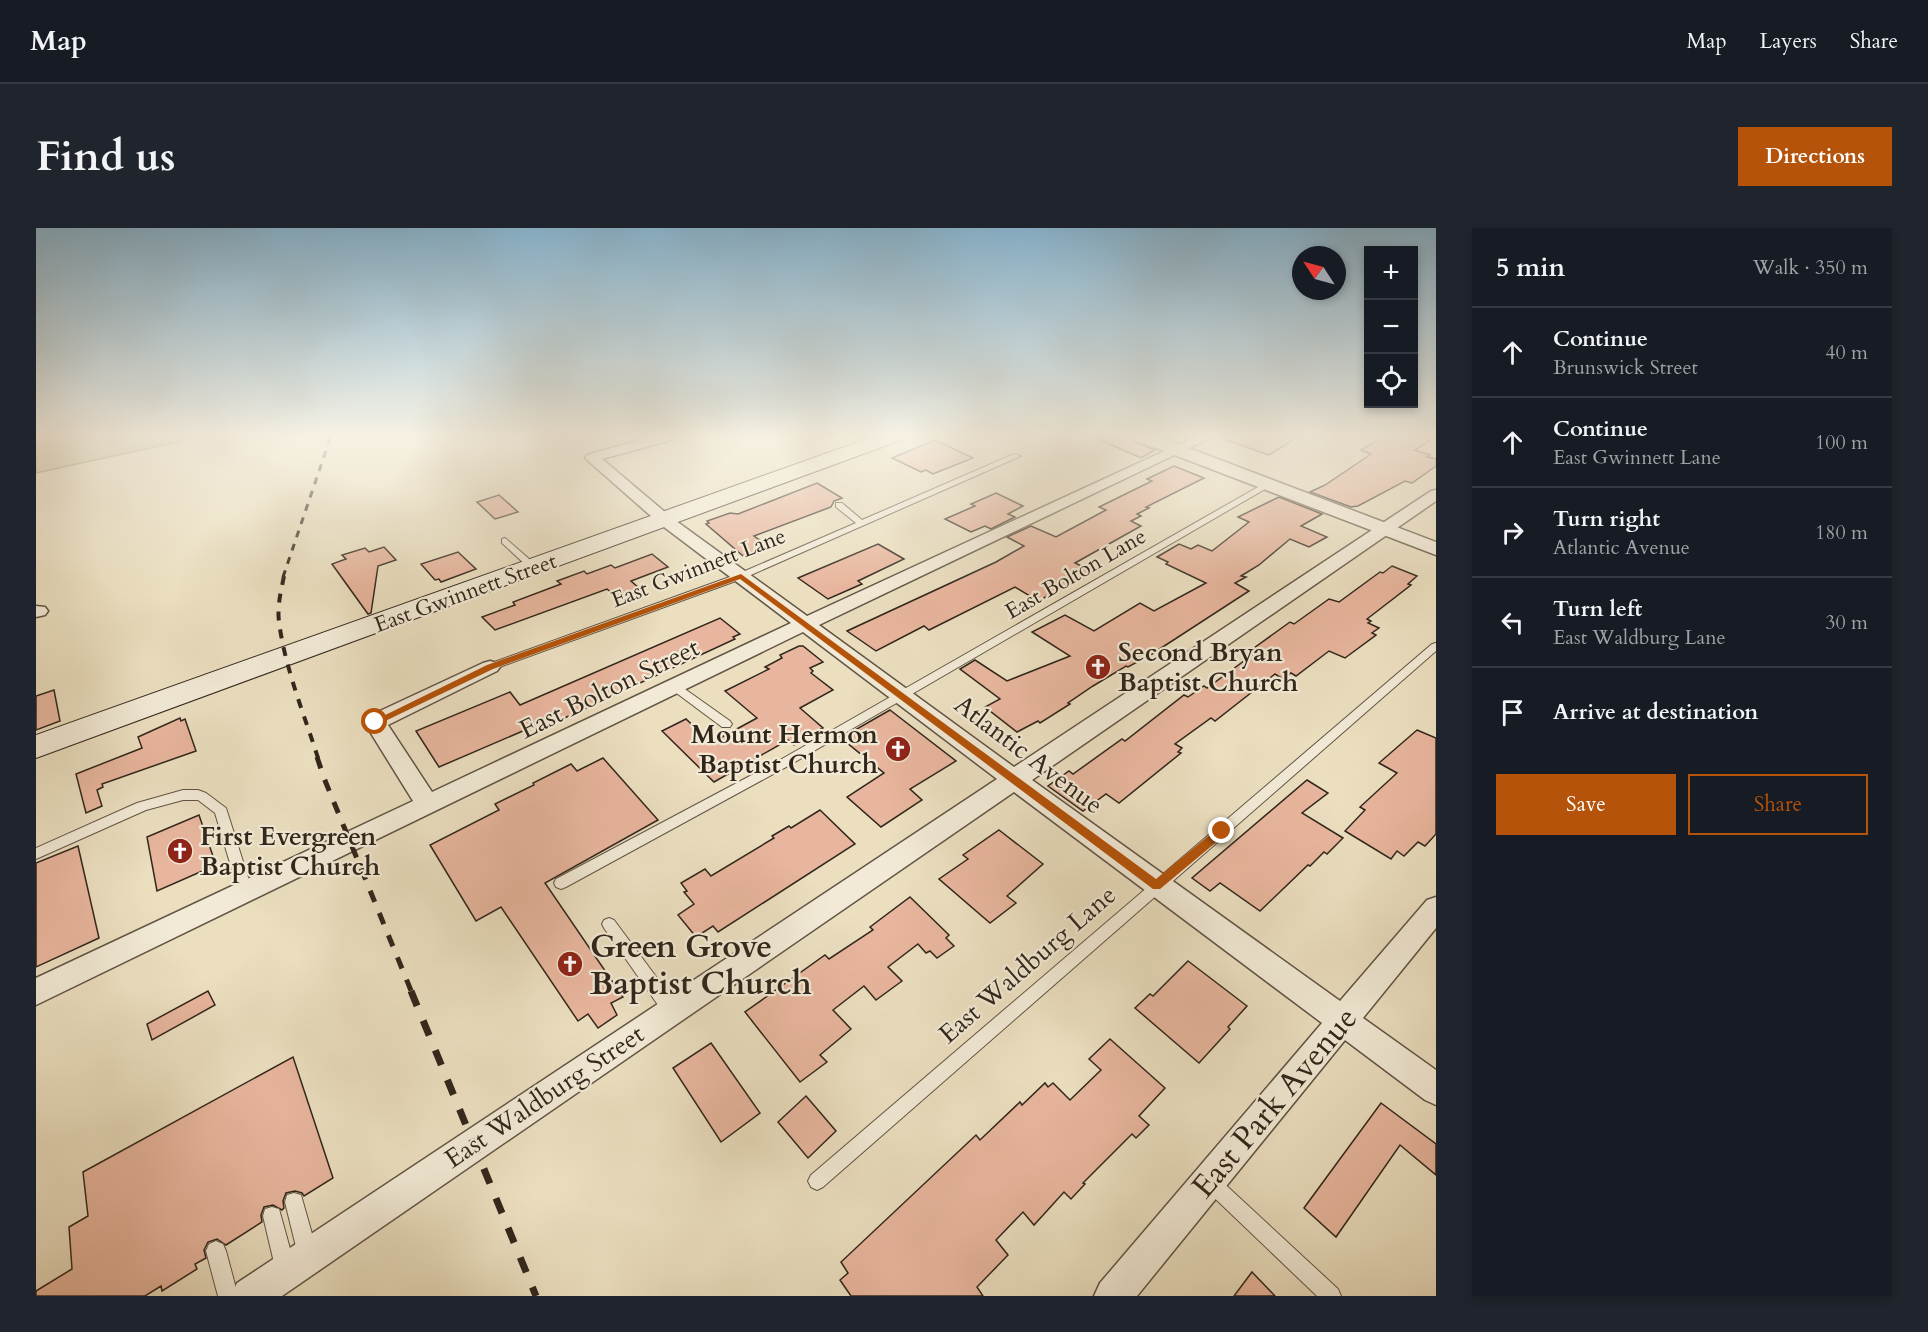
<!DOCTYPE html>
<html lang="en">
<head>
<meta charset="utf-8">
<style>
	body { margin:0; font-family:Cardo,serif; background:#20242c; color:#f1f3f6 }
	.controls { position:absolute; right:18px; top:18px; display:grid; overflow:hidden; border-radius:0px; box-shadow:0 3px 9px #0003 }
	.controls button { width:54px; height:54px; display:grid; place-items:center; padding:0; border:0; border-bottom:2px solid #363941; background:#171b24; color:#f1f3f6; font:30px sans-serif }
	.compass { position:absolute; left:1256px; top:18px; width:54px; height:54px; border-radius:50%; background:#171b24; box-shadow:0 3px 9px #0003; rotate:306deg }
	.stop { position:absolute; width:18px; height:18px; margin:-14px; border:4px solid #b45309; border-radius:50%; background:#fff }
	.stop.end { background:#b45309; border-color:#fff; box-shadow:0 2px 6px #0008 }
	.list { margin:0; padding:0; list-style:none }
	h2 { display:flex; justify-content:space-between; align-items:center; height:78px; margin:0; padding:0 24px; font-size:26px }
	h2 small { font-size:20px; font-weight:400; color:#9ea1a6 }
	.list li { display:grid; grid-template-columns:39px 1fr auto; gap:18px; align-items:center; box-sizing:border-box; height:90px; padding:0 24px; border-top:2px solid #363941 }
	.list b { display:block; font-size:22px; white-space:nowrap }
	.list p { margin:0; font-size:20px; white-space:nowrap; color:#9ea1a6 }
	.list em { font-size:20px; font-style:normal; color:#9ea1a6 }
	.actions { display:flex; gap:12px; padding:18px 24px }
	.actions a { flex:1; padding:14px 0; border:2px solid #b45309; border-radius:0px; text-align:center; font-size:21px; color:#b45309 }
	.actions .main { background:#b45309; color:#fff }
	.icon { flex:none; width:33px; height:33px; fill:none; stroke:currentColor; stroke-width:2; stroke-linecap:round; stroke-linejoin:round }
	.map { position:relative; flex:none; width:1400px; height:1068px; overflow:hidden; border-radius:0px }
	header { display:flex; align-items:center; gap:36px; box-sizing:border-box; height:84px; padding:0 30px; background:#171b24; border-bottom:2px solid #363941 }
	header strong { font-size:28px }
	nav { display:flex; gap:33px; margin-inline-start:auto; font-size:21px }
	.intro { display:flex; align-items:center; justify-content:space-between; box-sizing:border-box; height:144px; padding:0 36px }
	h1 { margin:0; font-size:42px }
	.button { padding:15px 27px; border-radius:0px; background:#b45309; color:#fff; font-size:21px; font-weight:700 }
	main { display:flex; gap:36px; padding:0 36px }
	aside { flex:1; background:#171b24; border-radius:0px; box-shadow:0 3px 9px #0003 }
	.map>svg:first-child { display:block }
</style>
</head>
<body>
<header>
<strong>Map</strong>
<nav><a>Map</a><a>Layers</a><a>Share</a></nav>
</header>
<div class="intro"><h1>Find us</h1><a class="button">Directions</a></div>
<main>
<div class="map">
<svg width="1400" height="1068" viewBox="0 0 1400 1068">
	<rect width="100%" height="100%" fill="#ebdfc0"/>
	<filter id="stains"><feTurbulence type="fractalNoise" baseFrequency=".00333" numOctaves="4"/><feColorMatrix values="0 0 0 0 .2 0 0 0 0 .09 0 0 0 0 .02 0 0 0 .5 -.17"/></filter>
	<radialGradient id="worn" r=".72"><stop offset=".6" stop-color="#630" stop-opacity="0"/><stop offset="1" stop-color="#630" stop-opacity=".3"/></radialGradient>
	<path fill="#bdc08e" stroke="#777354" stroke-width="1.5" d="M0 208H145L146 213 0 245Z"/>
	<g fill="#e8b69e" stroke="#31261b" stroke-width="1.5">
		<path d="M1055 208H1095L1098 214 1119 222 1105 230Z"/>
		<path d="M1188 208H1264L1233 227 1187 211Z"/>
		<path d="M1348 208H1400L1379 222 1394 227 1391 229 1400 231V238L1376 255 1369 253 1322 278 1315 279 1274 264 1289 257 1335 226 1325 222Z"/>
		<path d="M899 212 937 230 897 246 890 242 885 244 856 230Z"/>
		<path d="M1138 238 1168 250 1110 279 1113 280 1101 286 1105 288 1095 293 1105 298 1039 335 1058 344 1002 373 979 359 893 402 888 398 840 423 811 403 960 334 988 318 971 309 995 298 1020 309 1070 282 1063 279 1116 253 1111 251Z"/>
		<path d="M781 255 806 270 798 273 795 279 718 308 732 318 707 328 670 296 673 295 671 293 694 285 702 286Z"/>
		<path d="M960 265 987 278 972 286 979 289 955 301 949 298 935 304 909 291 939 278 935 276Z"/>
		<path d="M463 267 482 284 459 291 441 274Z"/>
		<path d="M1243 269 1286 286 1265 298 1291 309 1273 319 1254 311 1223 337 1205 348 1210 349 1199 355 1213 363 1116 426 1092 439 1090 438 1057 458 1032 475 1034 476 1004 495 1002 493 981 504 949 479 964 471 924 441 939 432 971 453 1034 428 996 404 1029 387 1058 403 1104 375 1118 383 1170 355 1130 336 1132 334 1121 329 1143 316 1155 321 1162 317 1176 323 1213 294 1202 289Z"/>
		<path d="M842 316 868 331 822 353 826 356 792 371 762 350Z"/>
		<path d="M348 319 360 332 342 338 335 385 332 386 296 336 310 331 306 327 329 320 333 324Z"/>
		<path d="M422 324 440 341 405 354 403 351 399 352 385 336Z"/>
		<path d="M616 326 632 339 595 353 604 361 581 370 571 361 459 402 446 389 479 377 477 374 525 356 521 353 548 343 551 346 575 337 579 340Z"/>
		<path d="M1356 338 1381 348 1372 356 1375 357 1331 391 1335 393 1332 395 1343 400 1336 405 1340 407 1309 430 1293 423 1260 448 1255 445 1247 451 1239 446 1179 493 1175 490 1139 516 1146 520 1142 524 1145 525 1083 575 1070 566 1047 583 1012 558 1033 543 1037 546 1086 511 1089 513 1148 467 1152 469 1168 458 1171 460 1216 427 1211 425 1254 394 1258 396 1293 371 1303 374 1344 344 1347 345Z"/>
		<path d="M684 390 704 406 697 409 699 411 522 493 521 491 512 495 510 493 403 539 380 503 474 464 484 477Z"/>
		<path d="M763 418H767L787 434 774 440 777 443 775 445 797 462 764 480 787 500 758 517 752 512 678 554 626 503 650 491 675 515 721 490 689 463 733 441 729 439 746 430 744 427Z"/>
		<path d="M18 462 24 493 0 502V468Z"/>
		<path d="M854 482 920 533 874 561 886 572 845 599 811 569 848 545 805 510Z"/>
		<path d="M144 490 145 493 149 491 160 523 66 556 67 559 61 562 66 578 50 585 40 546 106 520 102 509Z"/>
		<path d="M1381 502 1400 510V606L1389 618 1382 614 1368 628 1361 623 1355 631 1309 603 1329 582 1324 579 1361 545 1343 535Z"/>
		<path d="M567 530 622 592 509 655 587 769 575 775 581 787 562 800 552 786 542 793 465 679 440 693 394 617 463 582 459 576 498 557 497 555 535 536 541 543Z"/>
		<path d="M1271 552 1292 565 1266 585 1307 610 1291 626 1288 624 1274 638 1272 637 1224 683 1184 655 1174 663 1156 650Z"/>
		<path d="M784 582 819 616 682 704 677 698 660 709 642 687 658 676 648 664 651 663 645 655 669 641 675 648 738 610 736 608 753 598 755 600Z"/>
		<path d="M163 587 180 637 121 663 111 609Z"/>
		<path d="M963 602 1007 636 971 668 980 675 954 695 903 651 932 631 927 627Z"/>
		<path d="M42 618 63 710 0 739V635Z"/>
		<path d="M874 669 913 707 910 710 918 718 901 730 894 723 890 725 882 716 852 739 866 753 840 772 828 758 797 782 815 801 784 827 791 834 764 854 709 784 789 727 793 731 837 702 834 699Z"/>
		<path d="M1152 733 1211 778 1192 799 1194 801 1163 835 1099 780 1114 766 1117 768Z"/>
		<path d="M172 763 179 777 116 812 111 796Z"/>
		<path d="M1074 811 1129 860 1103 888 1113 897 1100 910 1096 906 1047 955 1049 956 1035 971 1028 964 998 997 987 984 960 1012 972 1027 941 1059 947 1068H815L804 1052 812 1045 805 1034 940 907 944 912 984 874 986 877 1009 855 1012 859 1017 855 1034 872 1065 842 1053 831Z"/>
		<path d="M675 815 724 885 685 914 637 840Z"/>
		<path d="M257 829 297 950 268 968 266 965 259 963 250 965 247 973 248 980 246 982 237 977 228 979 225 987 226 994 190 1017 181 1011 172 1014 168 1022 170 1030 159 1036 161 1041 126 1063 125 1058 109 1068H0V1063L36 1041 33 999 52 988 47 944Z"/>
		<path d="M770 868 800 903 772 930 742 894Z"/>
		<path d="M1345 875 1400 916V947L1364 917 1300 1009 1268 980Z"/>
		<path d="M1216 1044 1239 1068H1198Z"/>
	</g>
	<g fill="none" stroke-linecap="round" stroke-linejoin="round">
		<g stroke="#605444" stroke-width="2">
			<g id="service">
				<path d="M978 226 985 228 708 350 458 441 454 442 449 439 450 437 702 346 820 295 800 279V275H806L826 292Z"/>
				<path d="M1229 255 1236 257 752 538 530 659 525 661 520 659 518 655 520 651 744 532Z"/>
				<path d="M469 310 500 337V341H494L466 315V311Z"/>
				<path d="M1400 415V423L787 959 781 962 775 959 772 953 775 947 1396 416Z"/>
				<path d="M639 454 694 493 696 496 694 499H686L635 461 634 458Z"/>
				<path d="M147 562H162L170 565 190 580 217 665 215 669 210 671 205 669 203 665 179 585 162 572H147L110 582 0 631V620L101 575Z"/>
				<path d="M573 690 578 692 641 777 643 782 641 787 635 789 629 787 568 700 566 696 568 692Z"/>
				<path d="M1174 945 1180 948 1302 1061 1305 1068H1281L1168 960 1165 954 1168 948Z"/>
				<path d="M258 965 265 967 267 974 282 1027 279 1034 272 1037 265 1034 262 1027 249 974 251 967Z"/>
				<path d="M236 979 243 981 245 988 259 1039 256 1046 249 1049 242 1046 239 1039 227 988 229 981Z"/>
				<path d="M180 1013 187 1016 190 1023 202 1068H182L170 1023 173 1016Z"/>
			</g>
		</g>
		<g stroke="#605444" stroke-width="3">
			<g id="minor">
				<path d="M618 208H640L639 211 566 231 636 290 771 388 1161 208H1178L783 397 978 539 1395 263 1400 262V273L996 552 1304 773 1391 672 1400 669V700L1327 790 1400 842V877L1389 872 1309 812 1101 1068H1058L1064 1055 1286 795 978 564 246 1068H195L201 1055 961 551 767 404 0 777V750L377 573 328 494 331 489 447 435 454 433 461 435 464 439 461 443 352 497 396 564 755 395 624 296 549 230 551 227Z"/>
				<path d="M0 378 9 379 12 383 9 387 0 389Z"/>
			</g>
		</g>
		<g stroke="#605444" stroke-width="3">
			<path id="tertiary" d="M1097 208H1121L1400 314V327L1099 212Z"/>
		</g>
		<g stroke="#31261b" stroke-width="2">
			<path id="secondary" d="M839 208H868L865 212 0 530V507Z"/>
		</g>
		<use href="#service" fill="#f2ead6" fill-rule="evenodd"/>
		<use href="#minor" fill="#f2ead6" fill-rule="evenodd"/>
		<use href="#tertiary" fill="#f2ead6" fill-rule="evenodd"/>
		<use href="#secondary" fill="#f2ead6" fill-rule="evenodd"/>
		<path stroke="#31261b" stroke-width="3" stroke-dasharray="7 7" stroke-linecap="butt" d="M247 349 295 208"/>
		<path stroke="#31261b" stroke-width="4" stroke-dasharray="9 9" stroke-linecap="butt" d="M248 348C245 363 241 378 243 394 249 440 268 486 282 530"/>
		<path stroke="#31261b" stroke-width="5" stroke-dasharray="12 12" stroke-linecap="butt" d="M281 529 288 550 376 765"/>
		<path stroke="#31261b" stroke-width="7" stroke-dasharray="16 16" stroke-linecap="butt" d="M375 763 500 1068"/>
	</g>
	<linearGradient id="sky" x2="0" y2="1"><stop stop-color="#88b7d4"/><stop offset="0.58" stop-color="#f6f1e3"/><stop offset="1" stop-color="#f6f1e3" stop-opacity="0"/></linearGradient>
	<rect width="1400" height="358" fill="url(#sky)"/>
	<path fill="#b45309" d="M705 346 1120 651 1182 600H1190V606L1124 661H1117L704 351 457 441 343 496 335 494 451 437Z"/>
	<defs>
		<g id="church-disc" transform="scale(1.35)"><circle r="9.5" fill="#8f2418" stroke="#f2ead6"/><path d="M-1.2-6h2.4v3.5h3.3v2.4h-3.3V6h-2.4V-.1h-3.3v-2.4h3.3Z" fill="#fff"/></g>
	</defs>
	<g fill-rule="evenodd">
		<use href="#church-disc" x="1062" y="439"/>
		<use href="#church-disc" x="862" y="521"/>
		<use href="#church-disc" x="144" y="623"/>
		<use href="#church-disc" x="534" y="736"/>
	</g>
	<g text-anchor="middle" stroke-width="4.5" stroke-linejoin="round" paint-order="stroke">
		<g font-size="22" fill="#31261b" stroke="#f2ead6">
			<text transform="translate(662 339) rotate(-21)" y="8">East Gwinnett Lane</text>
			<text transform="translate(1039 345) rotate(-30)" y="8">East Bolton Lane</text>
			<text transform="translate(429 364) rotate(-20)" y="8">East Gwinnett Street</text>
		</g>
		<g font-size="26" font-weight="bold" fill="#31261b" stroke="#f2ead6" text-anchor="start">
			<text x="1082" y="433">Second Bryan<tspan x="1082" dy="30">Baptist Church</tspan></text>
			<text x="842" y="515" text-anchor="end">Mount Hermon<tspan x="842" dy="30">Baptist Church</tspan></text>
			<text x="164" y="617">First Evergreen<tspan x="164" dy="30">Baptist Church</tspan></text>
		</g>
		<g font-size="26" fill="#31261b" stroke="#f2ead6">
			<text transform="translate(573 460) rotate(-26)" y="9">East Bolton Street</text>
			<text transform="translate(993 526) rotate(37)" y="9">Atlantic Avenue</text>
			<text transform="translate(991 736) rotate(-41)" y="9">East Waldburg Lane</text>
			<text transform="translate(508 868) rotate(-34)" y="9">East Waldburg Street</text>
		</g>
		<g font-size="32" font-weight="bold" fill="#31261b" stroke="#f2ead6" text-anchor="start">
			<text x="554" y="729">Green Grove<tspan x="554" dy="37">Baptist Church</tspan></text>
		</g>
		<g font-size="32" fill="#31261b" stroke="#f2ead6">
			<text transform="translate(1238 874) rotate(-50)" y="11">East Park Avenue</text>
		</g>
	</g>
	<rect width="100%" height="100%" filter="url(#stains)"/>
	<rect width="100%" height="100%" fill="url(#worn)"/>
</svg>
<div class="controls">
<button>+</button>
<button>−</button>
<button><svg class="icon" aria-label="locate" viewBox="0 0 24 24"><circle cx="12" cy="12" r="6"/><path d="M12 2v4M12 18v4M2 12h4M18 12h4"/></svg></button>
</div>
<svg class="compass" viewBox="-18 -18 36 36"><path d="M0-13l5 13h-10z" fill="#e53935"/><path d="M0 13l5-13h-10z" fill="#9ea1a6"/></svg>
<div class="stop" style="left:339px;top:494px"></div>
<div class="stop end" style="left:1186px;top:603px"></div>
</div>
<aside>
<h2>5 min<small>Walk · 350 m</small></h2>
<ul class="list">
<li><svg class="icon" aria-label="ahead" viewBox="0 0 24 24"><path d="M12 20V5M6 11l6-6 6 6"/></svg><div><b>Continue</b><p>Brunswick Street</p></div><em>40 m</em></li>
<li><svg class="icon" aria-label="ahead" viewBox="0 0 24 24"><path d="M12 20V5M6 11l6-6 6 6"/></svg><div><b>Continue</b><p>East Gwinnett Lane</p></div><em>100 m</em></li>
<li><svg class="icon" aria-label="right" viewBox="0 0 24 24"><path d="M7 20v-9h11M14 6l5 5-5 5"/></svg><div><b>Turn right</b><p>Atlantic Avenue</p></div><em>180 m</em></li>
<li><svg class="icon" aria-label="left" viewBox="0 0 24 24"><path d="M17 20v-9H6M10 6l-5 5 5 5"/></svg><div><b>Turn left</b><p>East Waldburg Lane</p></div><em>30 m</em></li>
<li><svg class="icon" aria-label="arrive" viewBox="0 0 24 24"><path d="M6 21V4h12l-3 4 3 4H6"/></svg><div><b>Arrive at destination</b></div></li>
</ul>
<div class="actions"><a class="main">Save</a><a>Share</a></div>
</aside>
</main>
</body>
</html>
